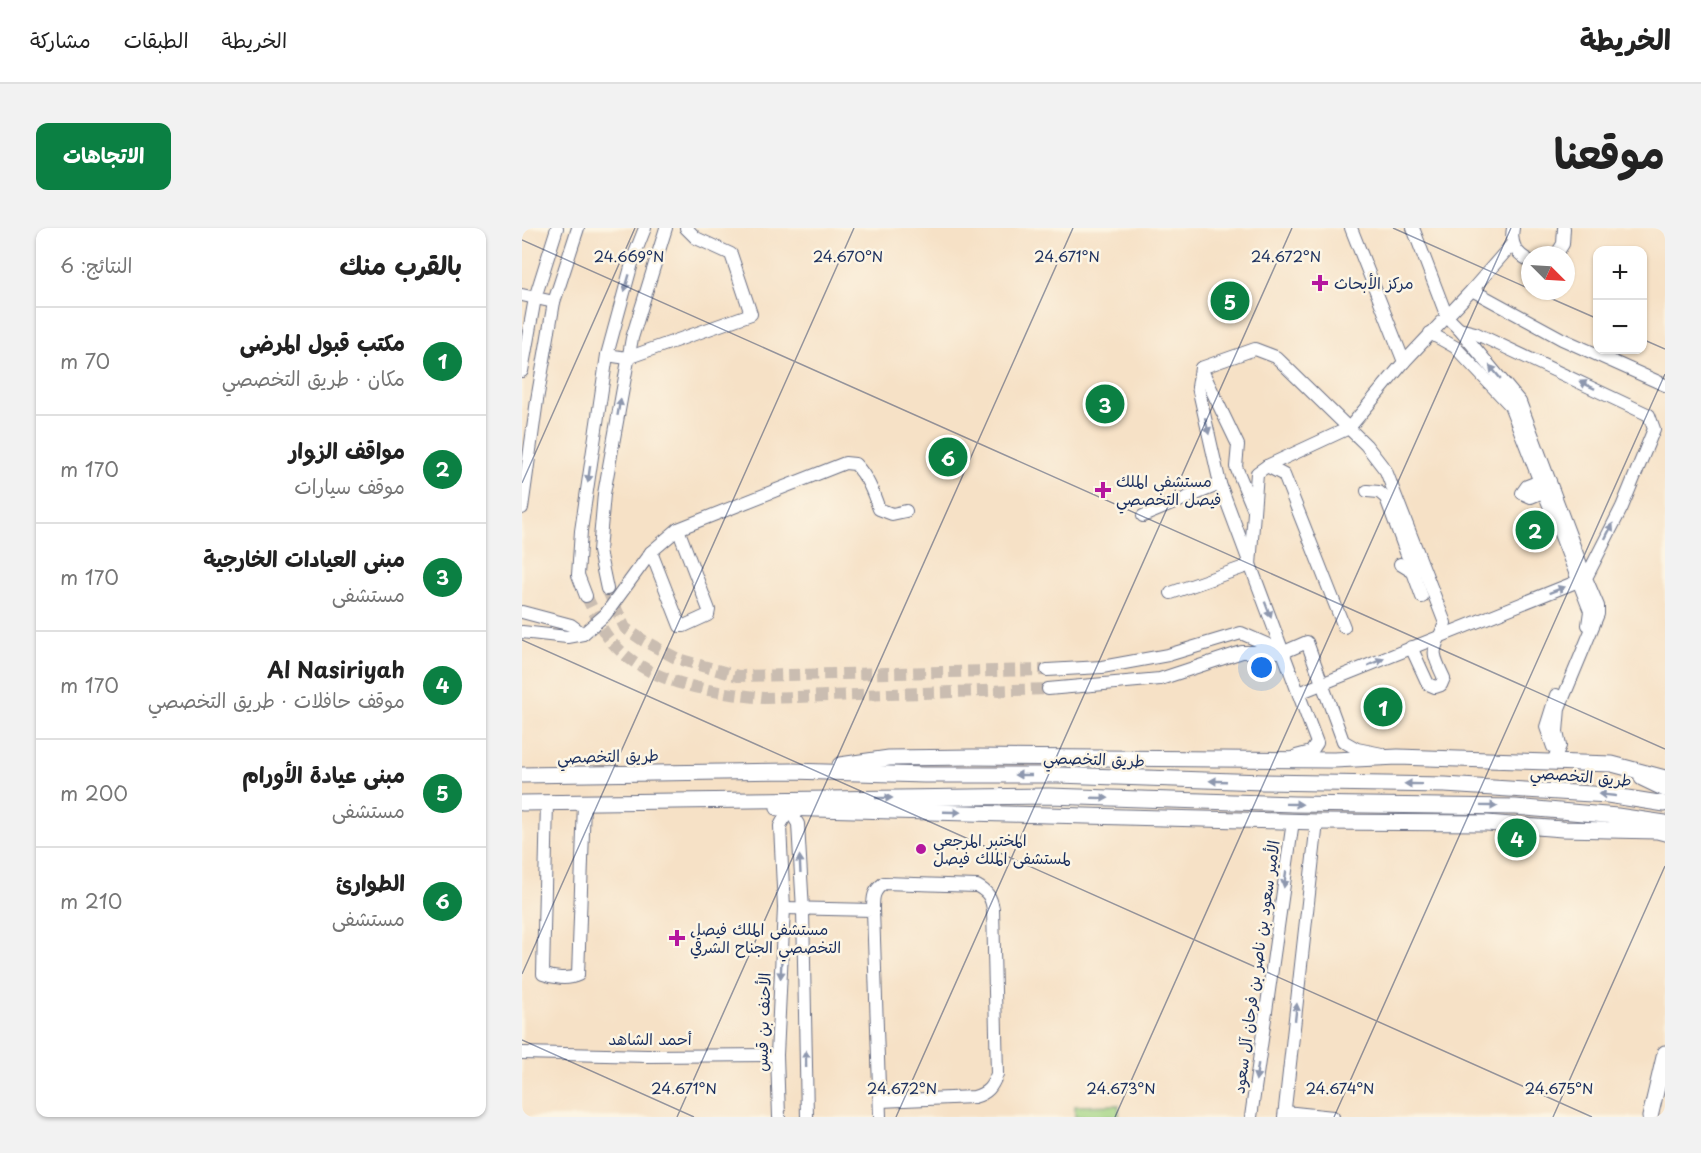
<!DOCTYPE html>
<html lang="ar">
<head>
<meta charset="utf-8">
<style>
	body { margin:0; font-family:"Playpen Sans","Playpen Sans Arabic",sans-serif; background:#f2f2f2; color:#222; direction:rtl }
	.controls { position:absolute; right:18px; top:18px; display:grid; overflow:hidden; border-radius:12px; box-shadow:0 2px 4px #0004 }
	.controls button { width:54px; height:54px; display:grid; place-items:center; padding:0; border:0; border-bottom:2px solid #e0e0e0; background:#fff; color:#222; font:30px sans-serif }
	.compass { position:absolute; left:999px; top:18px; width:54px; height:54px; border-radius:50%; background:#fff; box-shadow:0 2px 4px #0004; rotate:114deg }
	.you { position:absolute; left:740px; top:440px; width:21px; height:21px; margin:-15px; border:4px solid #fff; border-radius:50%; background:#1a73e8; box-shadow:0 0 0 9px #1a73e833 }
	.badge { display:grid; place-items:center; width:39px; height:39px; border-radius:50%; background:#0b8043; color:#fff; font-size:20px; font-weight:700 }
	.pin { position:absolute; translate:-50% -50%; border:3px solid #fff; box-shadow:0 2px 6px #0006 }
	.list { margin:0; padding:0; list-style:none }
	h2 { display:flex; justify-content:space-between; align-items:center; height:78px; margin:0; padding:0 24px; font-size:26px }
	h2 small { font-size:20px; font-weight:400; color:#767676 }
	.list li { display:grid; grid-template-columns:39px 1fr auto; gap:18px; align-items:center; box-sizing:border-box; height:108px; padding:0 24px; border-top:2px solid #e0e0e0 }
	.list b { display:block; font-size:22px; white-space:nowrap }
	.list p { margin:0; font-size:20px; white-space:nowrap; color:#767676 }
	.list em { font-size:20px; font-style:normal; color:#767676 }
	.map { position:relative; flex:none; width:1143px; height:889px; overflow:hidden; direction:ltr; border-radius:12px }
	header { display:flex; align-items:center; gap:36px; box-sizing:border-box; height:84px; padding:0 30px; background:#fff; border-bottom:2px solid #e0e0e0 }
	header strong { font-size:28px }
	nav { display:flex; gap:33px; margin-inline-start:auto; font-size:21px }
	.intro { display:flex; align-items:center; justify-content:space-between; box-sizing:border-box; height:144px; padding:0 36px }
	h1 { margin:0; font-size:42px }
	.button { padding:15px 27px; border-radius:12px; background:#0b8043; color:#fff; font-size:21px; font-weight:700 }
	main { display:flex; gap:36px; padding:0 36px }
	aside { flex:1; background:#fff; border-radius:12px; box-shadow:0 2px 4px #0004 }
	.map>svg:first-child { display:block }
</style>
</head>
<body>
<header>
<strong>الخريطة</strong>
<nav><a>الخريطة</a><a>الطبقات</a><a>مشاركة</a></nav>
</header>
<div class="intro"><h1>موقعنا</h1><a class="button">الاتجاهات</a></div>
<main>
<div class="map">
<svg width="1143" height="889" viewBox="0 0 1143 889">
	<rect width="100%" height="100%" fill="#fcf5e5"/>
	<filter id="ink" filterUnits="userSpaceOnUse"><feTurbulence type="fractalNoise" baseFrequency=".0167" numOctaves="2"/><feDisplacementMap in="SourceGraphic" scale="12" xChannelSelector="R" yChannelSelector="G"/><feConvolveMatrix kernelMatrix="1 2 1 2 8 2 1 2 1" color-interpolation-filters="sRGB"/></filter>
	<filter id="wash" filterUnits="userSpaceOnUse"><feTurbulence type="fractalNoise" baseFrequency=".008" numOctaves="4" result="noise"/><feDisplacementMap in="SourceGraphic" scale="24" xChannelSelector="R" yChannelSelector="G"/><feGaussianBlur stdDeviation="1.35" result="paint"/><feColorMatrix in="noise" values="0 0 0 0 0 0 0 0 0 0 0 0 0 0 0 0 0 1.4 0 .05"/><feComposite in="paint" operator="in"/></filter>
	<g filter="url(#wash)">
		<rect width="100%" height="100%" fill="#f6e1c6"/>
		<path fill="#a2d483" stroke="#5e8270" stroke-width="1.5" d="M597 877V889H553V878Z"/>
	</g>
	<g filter="url(#ink)">
		<g fill="none" stroke-linecap="round" stroke-linejoin="round">
			<g stroke="#cabdb1" stroke-width="12" stroke-dasharray="12 6" stroke-linecap="butt">
				<path d="M85 361 103 400 122 413 156 431 216 448 525 442"/>
				<path d="M64 368C72 382 78 401 89 413 125 456 189 464 242 470L526 461"/>
			</g>
			<g stroke="#686d82" stroke-width="14">
				<g id="minor">
					<path d="M829 0 882 134"/>
					<path d="M991 0C988 16 994 26 1008 33"/>
					<path d="M1034 27 1041 16 1042 0"/>
					<path d="M950 62 1040 111 1143 157"/>
					<path d="M0 67 32 74"/>
					<path d="M937 101 953 105 1127 187 1132 201 1100 279 1064 350 1076 378V386L1037 480 1035 504 1038 518 1031 533"/>
					<path d="M908 105 933 119 988 177 1068 383 1066 397"/>
					<path d="M85 127 105 130 229 86 209 26 174 10 164 0"/>
					<path d="M679 140 733 121 754 129 844 217 864 243 923 395C912 425 907 419 922 450L919 457 913 459 906 456 889 419"/>
					<path d="M679 140 676 159 698 256 795 515 789 524 774 528"/>
					<path d="M679 140 716 217 714 239 731 280"/>
					<path d="M0 143 13 70 35 0"/>
					<path d="M745 238 762 247 822 399"/>
					<path d="M1018 253H1028L1021 264 1009 269 1000 265 1005 258Z"/>
					<path d="M845 263 857 264 864 270 885 327 902 342"/>
					<path d="M0 280 15 172 32 74 56 0"/>
					<path d="M621 288 698 256"/>
					<path d="M129 324 158 398H162L186 387 187 382 156 301"/>
					<path d="M878 336 891 344 900 369"/>
					<path d="M85 361 77 323 82 266 110 110 144 0"/>
					<path d="M649 365 728 337 735 245 745 238 827 200 882 134 950 62 991 15"/>
					<path d="M64 368 56 347 59 303 85 127 112 28 123 0"/>
					<path d="M0 384 49 397 61 406 45 409 0 404"/>
					<path d="M61 406 83 387 129 324 156 301 323 235 333 236C345 248 351 264 357 281L370 286 384 283"/>
					<path d="M525 442 580 439 646 427 719 405 758 422"/>
					<path d="M526 461 638 451 720 424H762L785 414 821 513 835 521 860 526"/>
					<path d="M777 465 1064 350 998 174 937 101 925 89 891 0"/>
					<path d="M1031 519 1024 499 1034 467"/>
					<path d="M25 574 21 746C31 750 46 752 56 747L62 575"/>
					<path d="M262 680 351 682 358 889"/>
					<path d="M351 682C351 669 351 663 362 655L455 658C466 664 469 669 471 681L475 846C470 859 466 865 452 869L358 873"/>
					<path d="M0 825 125 828 255 827"/>
					<path d="M763 884 811 889"/>
					<path d="M257 889 255 827 262 680 258 598 267 581 276 596 281 682 285 889"/>
					<path d="M729 889 771 593"/>
					<path d="M762 889 795 594"/>
				</g>
			</g>
			<g stroke="#686d82" stroke-width="17">
				<g id="major">
					<path d="M318 537 367 530 451 529 812 532 876 529 1090 536 1143 550"/>
					<path d="M0 547 270 543 402 547H536L741 554 923 557 1086 567 1143 576"/>
					<path d="M1120 550 1143 561"/>
					<path d="M0 575 527 568 772 576 993 579 1095 588 1143 595"/>
					<path d="M256 580 795 594 965 595 1040 601 1135 603 1143 605"/>
					<path d="M1128 889 1143 825"/>
				</g>
			</g>
			<use href="#minor" stroke="#fff" stroke-width="12"/>
			<use href="#major" stroke="#fff" stroke-width="15"/>
		</g>
		<defs><path id="oneway-solid" d="M-6-.8H1V-3.2L6.5 0L1 3.2V.8H-6Z" transform="scale(1.5)"/></defs>
		<g fill="#8d97ae">
			<use href="#oneway-solid" transform="translate(105 55) rotate(106)"/>
			<use href="#oneway-solid" transform="translate(973 144) rotate(-130)"/>
			<use href="#oneway-solid" transform="translate(1065 157) rotate(-154)"/>
			<use href="#oneway-solid" transform="translate(97 179) rotate(-80)"/>
			<use href="#oneway-solid" transform="translate(685 198) rotate(77)"/>
			<use href="#oneway-solid" transform="translate(67 246) rotate(98)"/>
			<use href="#oneway-solid" transform="translate(1087 303) rotate(-63)"/>
			<use href="#oneway-solid" transform="translate(1035 362) rotate(-21)"/>
			<use href="#oneway-solid" transform="translate(746 382) rotate(69)"/>
			<use href="#oneway-solid" transform="translate(854 434) rotate(-23)"/>
			<use href="#oneway-solid" transform="translate(501 547) rotate(-180)"/>
			<use href="#oneway-solid" transform="translate(696 553) rotate(-178)"/>
			<use href="#oneway-solid" transform="translate(891 556) rotate(-179)"/>
			<use href="#oneway-solid" transform="translate(1085 567) rotate(-174)"/>
			<use href="#oneway-solid" transform="translate(362 570)"/>
			<use href="#oneway-solid" transform="translate(578 570) rotate(2)"/>
			<use href="#oneway-solid" transform="translate(772 576) rotate(1)"/>
			<use href="#oneway-solid" transform="translate(967 578) rotate(1)"/>
			<use href="#oneway-solid" transform="translate(430 584) rotate(2)"/>
			<use href="#oneway-solid" transform="translate(278 636) rotate(-93)"/>
			<use href="#oneway-solid" transform="translate(763 651) rotate(98)"/>
			<use href="#oneway-solid" transform="translate(259 742) rotate(93)"/>
			<use href="#oneway-solid" transform="translate(774 784) rotate(-84)"/>
			<use href="#oneway-solid" transform="translate(284 831) rotate(-91)"/>
			<use href="#oneway-solid" transform="translate(735 844) rotate(98)"/>
		</g>
	</g>
	<path fill="none" stroke="#1b2f5e" stroke-width="1.5" stroke-opacity="0.45" d="M871 0 1008 61M0 12 1143 521M1012 63 1076 91M1120 111 1143 121M0 255 113 0M0 412 1070 889M0 746 332 0M0 812 172 889M155 889 551 0M374 889 770 0M593 889 989 0M812 889 1143 146M1031 889 1143 638"/>
	<g fill="#b5179e" stroke="#fcf5e5" stroke-width="2">
		<path d="M795 46h6v6h6v6h-6v6h-6v-6h-6v-6h6z"/>
		<path d="M578 253h6v6h6v6h-6v6h-6v-6h-6v-6h6z"/>
		<circle cx="399" cy="621" r="6"/>
		<path d="M152 701h6v6h6v6h-6v6h-6v-6h-6v-6h6z"/>
	</g>
	<g text-anchor="middle" stroke-width="5" stroke-linejoin="round" paint-order="stroke">
		<g font-size="16" fill="#1b2f5e" stroke="#fcf5e5" text-anchor="start">
			<text x="812" y="61">مركز الأبحاث</text>
			<text x="594" y="259">مستشفى الملك<tspan x="594" dy="18">فيصل التخصصي</tspan></text>
			<text x="411" y="618">المختبر المرجعي<tspan x="411" dy="18">لمستشفى الملك فيصل</tspan></text>
			<text x="168" y="707">مستشفى الملك فيصل<tspan x="168" dy="18">التخصصي الجناح الشرقي</tspan></text>
		</g>
		<g font-size="16" fill="#1b2f5e" stroke="#fcf5e5">
			<text transform="translate(86 528) rotate(-1)" y="6">طريق التخصصي</text>
			<text transform="translate(572 531) rotate(2)" y="6">طريق التخصصي</text>
			<text transform="translate(1059 548) rotate(5)" y="6">طريق التخصصي</text>
			<text transform="translate(734 739) rotate(-82)" y="6">الأمير سعود بن ناصر بن فرحان آل سعود</text>
			<text transform="translate(241 794) rotate(-88)" y="6">الأحنف بن قيس</text>
			<text x="128" y="817">أحمد الشاهد</text>
		</g>
	</g>
	<g font-size="15" text-anchor="middle" fill="#1b2f5e" stroke="#fcf5e5" stroke-width="5" stroke-linejoin="round" paint-order="stroke">
		<text x="326" y="34">24.670°N</text>
		<text x="545" y="34">24.671°N</text>
		<text x="764" y="34">24.672°N</text>
		<text x="107" y="34">24.669°N</text>
		<text x="162" y="866">24.671°N</text>
		<text x="380" y="866">24.672°N</text>
		<text x="599" y="866">24.673°N</text>
		<text x="818" y="866">24.674°N</text>
		<text x="1037" y="866">24.675°N</text>
	</g>
</svg>
<div class="controls">
<button>+</button>
<button>−</button>
</div>
<svg class="compass" viewBox="-18 -18 36 36"><path d="M0-13l5 13h-10z" fill="#e53935"/><path d="M0 13l5-13h-10z" fill="#767676"/></svg>
<div class="you"></div>
<div class="pin badge" style="left:861px;top:479px">1</div>
<div class="pin badge" style="left:1013px;top:302px">2</div>
<div class="pin badge" style="left:583px;top:176px">3</div>
<div class="pin badge" style="left:995px;top:610px">4</div>
<div class="pin badge" style="left:708px;top:73px">5</div>
<div class="pin badge" style="left:426px;top:229px">6</div>
</div>
<aside>
<h2>بالقرب منك<small>النتائج: 6</small></h2>
<ul class="list">
<li><span class="badge">1</span><div><b>مكتب قبول المرضى</b><p>مكان · طريق التخصصي</p></div><em>70 m</em></li>
<li><span class="badge">2</span><div><b>مواقف الزوار</b><p>موقف سيارات</p></div><em>170 m</em></li>
<li><span class="badge">3</span><div><b>مبنى العيادات الخارجية</b><p>مستشفى</p></div><em>170 m</em></li>
<li><span class="badge">4</span><div><b>Al Nasiriyah</b><p>موقف حافلات · طريق التخصصي</p></div><em>170 m</em></li>
<li><span class="badge">5</span><div><b>مبنى عيادة الأورام</b><p>مستشفى</p></div><em>200 m</em></li>
<li><span class="badge">6</span><div><b>الطوارئ</b><p>مستشفى</p></div><em>210 m</em></li>
</ul>
</aside>
</main>
</body>
</html>
